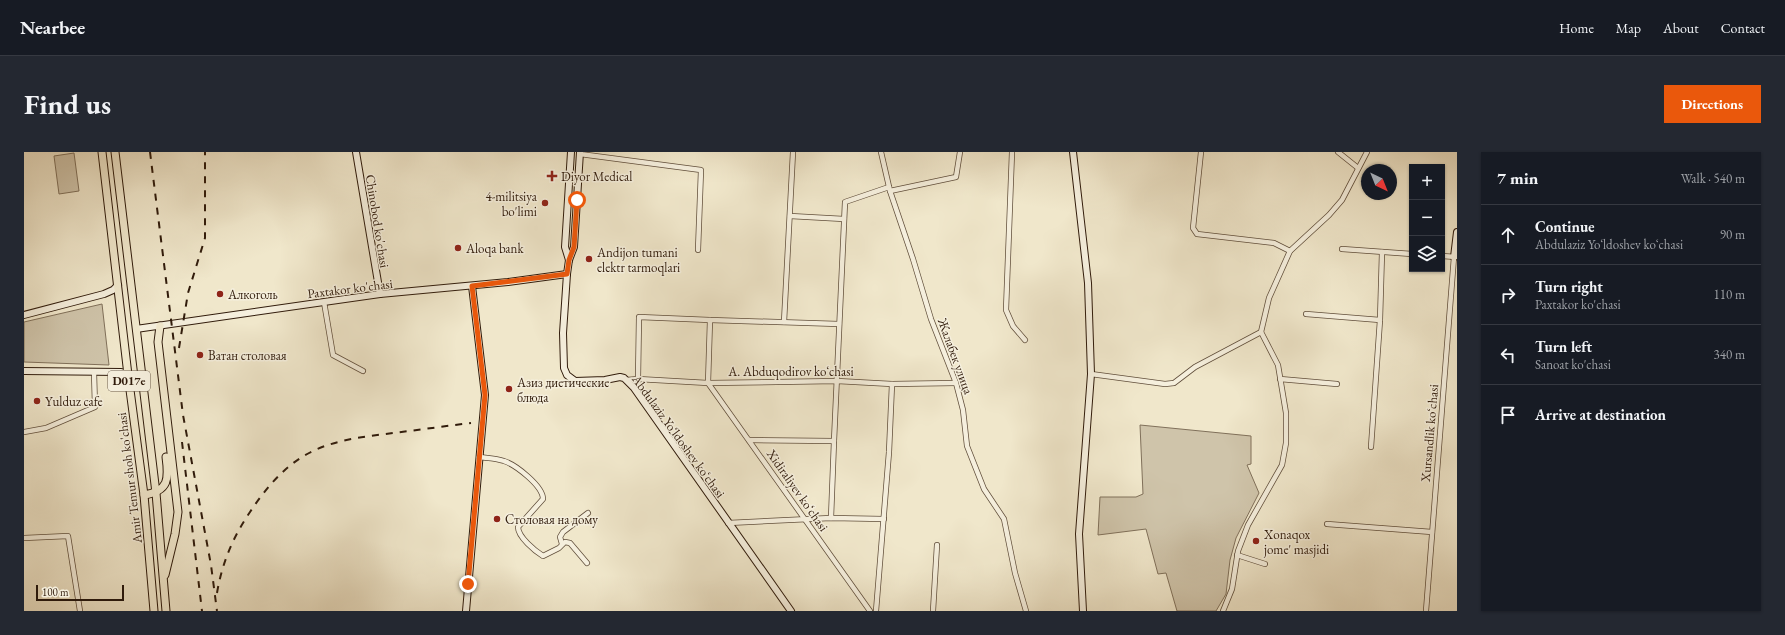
<!DOCTYPE html>
<html lang="en">
<head>
<meta charset="utf-8">
<style>
	body { margin:0; font-family:"EB Garamond",serif; background:#242831; color:#f1f3f6 }
	.controls { position:absolute; right:12px; top:12px; display:grid; overflow:hidden; border-radius:0px; box-shadow:0 1px 3px #0004 }
	.controls button { width:36px; height:36px; display:grid; place-items:center; padding:0; border:0; border-bottom:1px solid #363941; background:#171b24; color:#f1f3f6; font:20px sans-serif }
	.compass { position:absolute; left:1337px; top:12px; width:36px; height:36px; border-radius:50%; background:#171b24; box-shadow:0 1px 3px #0004; rotate:137deg }
	.scale { position:absolute; left:12px; bottom:10px; width:88px; box-sizing:border-box; padding-left:4px; border:2px solid #301b0b; border-top:0; font-size:11px; line-height:14px; white-space:nowrap; color:#301b0b; -webkit-text-stroke:3px #f5efdd; paint-order:stroke }
	.stop { position:absolute; width:12px; height:12px; margin:-9px; border:3px solid #ea580c; border-radius:50%; background:#fff }
	.stop.end { background:#ea580c; border-color:#fff; box-shadow:0 1px 4px #0008 }
	.list { margin:0; padding:0; list-style:none }
	h2 { display:flex; justify-content:space-between; align-items:center; height:52px; margin:0; padding:0 16px; font-size:17px }
	h2 small { font-size:13px; font-weight:400; color:#9ea1a6 }
	.list li { display:grid; grid-template-columns:26px 1fr auto; gap:12px; align-items:center; box-sizing:border-box; height:60px; padding:0 16px; border-top:1px solid #363941 }
	.list b { display:block; font-size:15px; white-space:nowrap }
	.list p { margin:0; font-size:13px; white-space:nowrap; color:#9ea1a6 }
	.list em { font-size:13px; font-style:normal; color:#9ea1a6 }
	.icon { flex:none; width:22px; height:22px; fill:none; stroke:currentColor; stroke-width:2; stroke-linecap:round; stroke-linejoin:round }
	.map { position:relative; flex:none; width:1433px; height:459px; overflow:hidden; border-radius:0px }
	header { display:flex; align-items:center; gap:24px; box-sizing:border-box; height:56px; padding:0 20px; background:#171b24; border-bottom:1px solid #363941 }
	header strong { font-size:19px }
	nav { display:flex; gap:22px; margin-inline-start:auto; font-size:14px }
	.intro { display:flex; align-items:center; justify-content:space-between; box-sizing:border-box; height:96px; padding:0 24px }
	h1 { margin:0; font-size:28px }
	.button { padding:10px 18px; border-radius:0px; background:#ea580c; color:#fff; font-size:14px; font-weight:700 }
	main { display:flex; gap:24px; padding:0 24px }
	aside { flex:1; background:#171b24; border-radius:0px; box-shadow:0 1px 3px #0004 }
	.map>svg:first-child { display:block }
</style>
</head>
<body>
<header>
<strong>Nearbee</strong>
<nav><a>Home</a><a>Map</a><a>About</a><a>Contact</a></nav>
</header>
<div class="intro"><h1>Find us</h1><a class="button">Directions</a></div>
<main>
<div class="map">
<svg width="1433" height="459" viewBox="0 0 1433 459">
	<rect width="100%" height="100%" fill="#f0e7cb"/>
	<filter id="stains"><feTurbulence type="fractalNoise" baseFrequency=".005" numOctaves="4"/><feColorMatrix values="0 0 0 0 .2 0 0 0 0 .09 0 0 0 0 .02 0 0 0 .5 -.17"/></filter>
	<radialGradient id="worn" r=".72"><stop offset=".6" stop-color="#630" stop-opacity="0"/><stop offset="1" stop-color="#630" stop-opacity=".3"/></radialGradient>
	<g fill="#cfc4aa" stroke="#80705a">
		<path d="M50 1 55 39 35 42 30 4Z"/>
		<path d="M78 152 85 213 0 210V170Z"/>
		<path d="M1116 273 1227 284V312L1223 313 1235 341 1212 386 1206 408 1202 442 1192 459H1153L1142 421 1134 422 1122 377 1074 383 1076 345H1112L1119 342Z"/>
	</g>
	<g fill="none" stroke-linecap="round" stroke-linejoin="round">
		<g stroke="#604e3b" stroke-width="6">
			<g id="street">
				<path d="M857 0 866 39 889 107 907 167 932 231 939 258 943 294 960 337 980 367 991 421 1002 459"/>
				<path d="M988 0 982 158 989 174 1001 188"/>
				<path d="M1177 0 1169 76 1173 82 1250 91 1266 99"/>
				<path d="M1314 0 1334 16"/>
				<path d="M556 2 677 18 674 98"/>
				<path d="M866 39 932 25 936 0"/>
				<path d="M766 64 820 67"/>
				<path d="M1318 97 1388 102"/>
				<path d="M1418 104 1432 105"/>
				<path d="M300 150 309 203 339 219"/>
				<path d="M1282 162 1356 168"/>
				<path d="M686 168 684 231 846 459"/>
				<path d="M760 170 769 0"/>
				<path d="M1067 222 1141 232 1150 231 1171 215 1237 180 1245 146 1266 99 1305 63 1318 48 1343 0"/>
				<path d="M614 227 615 165 686 168 815 172"/>
				<path d="M1256 227 1313 232"/>
				<path d="M602 228 614 227 684 231 813 229 868 232 932 231"/>
				<path d="M0 280 22 276 71 255 70 220"/>
				<path d="M725 288 810 289 807 366"/>
				<path d="M810 289 821 50 865 35"/>
				<path d="M1347 295 1356 168 1358 100"/>
				<path d="M455 305C463 306 472 306 480 309 492 313 519 334 519 347L494 375C494 385 511 399 519 404L535 396 541 390 546 391 563 411"/>
				<path d="M704 371 807 366 860 367"/>
				<path d="M1303 372 1408 380"/>
				<path d="M0 386 44 384 56 459"/>
				<path d="M538 392 536 385 539 380 564 361"/>
				<path d="M1213 403 1241 412"/>
				<path d="M852 459 865 300 868 232"/>
				<path d="M909 459 913 393"/>
				<path d="M1199 459 1208 437 1214 399 1224 373 1258 313 1262 291V261L1254 213 1237 180"/>
				<path d="M1402 459 1430 105"/>
			</g>
		</g>
		<g stroke="#301b0b" stroke-width="8">
			<g id="secondary">
				<path d="M332 0 356 142"/>
				<path d="M556 0 550 95 545 108 543 122 539 181 540 216 543 223 551 229 581 228 596 225 600 226 610 236 767 459"/>
				<path d="M1049 0 1064 131 1067 222 1055 382 1059 459"/>
				<path d="M1430 105 1433 80"/>
				<path d="M545 108 541 95 547 0"/>
				<path d="M0 163 80 142 89 138 94 133"/>
				<path d="M112 177 356 142 484 130 543 122"/>
				<path d="M0 219 97 220 104 223"/>
				<path d="M442 459 461 243 448 134"/>
			</g>
		</g>
		<g stroke="#301b0b" stroke-width="9">
			<g id="primary">
				<path d="M78 0 104 223 120 343 130 459"/>
				<path d="M91 0 132 341 142 459"/>
				<path d="M136 174 134 190 154 360 151 382 141 423"/>
				<path d="M120 343C145 339 145 327 142 305"/>
			</g>
		</g>
		<use href="#street" stroke="#f5efdd" stroke-width="4.5"/>
		<use href="#secondary" stroke="#f5efdd" stroke-width="6"/>
		<use href="#primary" stroke="#f0e7cb" stroke-width="7"/>
		<g stroke="#301b0b" stroke-width="2" stroke-dasharray="7 7" stroke-linecap="butt">
			<path d="M126 0 159 263 187 413 193 459"/>
			<path d="M155 196 164 141 181 86V0"/>
			<path d="M158 290 178 459"/>
			<path d="M193 441C198 411 209 385 226 360 240 339 257 318 278 305 305 288 338 285 369 281 395 278 421 274 447 271"/>
		</g>
	</g>
	<g fill="none" stroke-linecap="round" stroke-linejoin="round">
		<path stroke="#ea580c" stroke-width="5" d="M444 432 461 243 448 134 543 122 545 108 550 95 553 48"/>
	</g>
	<g fill="#8f2418" stroke="#f5efdd" stroke-width="1.5">
		<path d="M526 18h4v4h4v4h-4v4h-4v-4h-4v-4h4z"/>
		<circle cx="521" cy="51" r="4"/>
		<circle cx="434" cy="96" r="4"/>
		<circle cx="565" cy="107" r="4"/>
		<circle cx="196" cy="142" r="4"/>
		<circle cx="176" cy="203" r="4"/>
		<circle cx="485" cy="237" r="4"/>
		<circle cx="13" cy="249" r="4"/>
		<circle cx="473" cy="367" r="4"/>
		<circle cx="1232" cy="389" r="4"/>
	</g>
	<g text-anchor="middle" stroke-width="3" stroke-linejoin="round" paint-order="stroke">
		<rect fill="#f5efdd" stroke="#6b5b4a" stroke-width="1" x="84" y="219" width="42" height="20" rx="3"/>
		<g font-size="12" font-weight="bold" fill="#301b0b">
			<text x="105" y="233">D017e</text>
		</g>
		<g font-size="13" fill="#301b0b" stroke="#f5efdd" text-anchor="start">
			<text x="537" y="29">Diyor Medical</text>
			<text x="513" y="49" text-anchor="end">4-militsiya<tspan x="513" dy="15">bo'limi</tspan></text>
			<text x="442" y="101">Aloqa bank</text>
			<text x="573" y="105">Andijon tumani<tspan x="573" dy="15">elektr tarmoqlari</tspan></text>
			<text x="204" y="147">Алкоголь</text>
			<text x="184" y="208">Ватан столовая</text>
			<text x="493" y="235">Азиз диетические<tspan x="493" dy="15">блюда</tspan></text>
			<text x="21" y="254">Yulduz cafe</text>
			<text x="481" y="372">Столовая на дому</text>
			<text x="1240" y="387">Xonaqox<tspan x="1240" dy="15">jome' masjidi</tspan></text>
		</g>
		<g font-size="13" fill="#301b0b" stroke="#f5efdd">
			<text transform="translate(354 69) rotate(81)" y="5">Chinobod ko'chasi</text>
			<text transform="translate(326 136) rotate(-7)" y="5">Paxtakor ko'chasi</text>
			<text transform="translate(932 204) rotate(70)" y="5">Жалабек улица</text>
			<text x="767" y="224">A. Abduqodirov koʻchasi</text>
			<text transform="translate(1405 281) rotate(-85)" y="5">Xursandlik koʻchasi</text>
			<text transform="translate(655 284) rotate(54)" y="5">Abdulaziz Yoʻldoshev koʻchasi</text>
			<text transform="translate(105 326) rotate(-97)" y="5">Amir Temur shoh ko'chasi</text>
			<text transform="translate(774 338) rotate(55)" y="5">Xidiraliyev koʻchasi</text>
		</g>
	</g>
	<rect width="100%" height="100%" filter="url(#stains)"/>
	<rect width="100%" height="100%" fill="url(#worn)"/>
</svg>
<div class="controls">
<button>+</button>
<button>−</button>
<button><svg class="icon" aria-label="layers" viewBox="0 0 24 24"><path d="M12 4l9 5-9 5-9-5zM3 14l9 5 9-5"/></svg></button>
</div>
<svg class="compass" viewBox="-18 -18 36 36"><path d="M0-13l5 13h-10z" fill="#e53935"/><path d="M0 13l5-13h-10z" fill="#9ea1a6"/></svg>
<div class="scale">100 m</div>
<div class="stop" style="left:553px;top:48px"></div>
<div class="stop end" style="left:444px;top:432px"></div>
</div>
<aside>
<h2>7 min<small>Walk · 540 m</small></h2>
<ul class="list">
<li><svg class="icon" aria-label="ahead" viewBox="0 0 24 24"><path d="M12 20V5M6 11l6-6 6 6"/></svg><div><b>Continue</b><p>Abdulaziz Yoʻldoshev koʻchasi</p></div><em>90 m</em></li>
<li><svg class="icon" aria-label="right" viewBox="0 0 24 24"><path d="M7 20v-9h11M14 6l5 5-5 5"/></svg><div><b>Turn right</b><p>Paxtakor ko'chasi</p></div><em>110 m</em></li>
<li><svg class="icon" aria-label="left" viewBox="0 0 24 24"><path d="M17 20v-9H6M10 6l-5 5 5 5"/></svg><div><b>Turn left</b><p>Sanoat ko'chasi</p></div><em>340 m</em></li>
<li><svg class="icon" aria-label="arrive" viewBox="0 0 24 24"><path d="M6 21V4h12l-3 4 3 4H6"/></svg><div><b>Arrive at destination</b></div></li>
</ul>
</aside>
</main>
</body>
</html>
